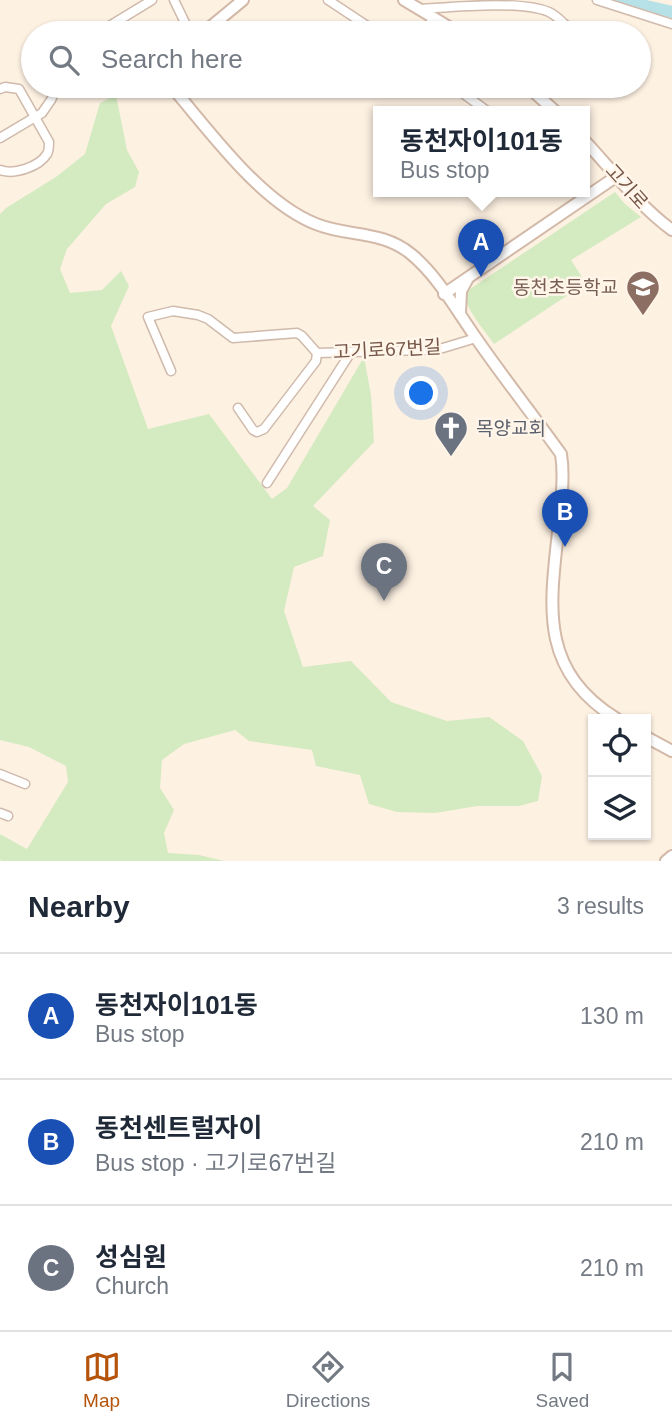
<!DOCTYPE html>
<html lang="en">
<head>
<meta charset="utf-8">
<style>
	body { margin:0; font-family:Helvetica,"Noto Sans KR",sans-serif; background:#f6f6f7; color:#1f2937 }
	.controls { position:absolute; right:21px; bottom:21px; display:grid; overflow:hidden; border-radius:0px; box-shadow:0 2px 5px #0004 }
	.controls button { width:63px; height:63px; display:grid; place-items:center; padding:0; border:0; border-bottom:2px solid #e0e1e3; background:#fff; color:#1f2937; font:35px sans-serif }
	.you { position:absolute; left:422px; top:394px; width:24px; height:24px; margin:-18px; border:5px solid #fff; border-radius:50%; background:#1a73e8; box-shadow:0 0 0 10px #1a73e833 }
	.badge { display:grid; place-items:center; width:46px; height:46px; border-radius:50%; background:#b45309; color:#fff; font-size:23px; font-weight:700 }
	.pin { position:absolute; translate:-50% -58px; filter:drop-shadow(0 2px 4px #0008) }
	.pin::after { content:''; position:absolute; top:37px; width:24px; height:21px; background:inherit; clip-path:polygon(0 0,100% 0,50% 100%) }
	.popup { position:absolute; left:373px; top:106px; width:217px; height:91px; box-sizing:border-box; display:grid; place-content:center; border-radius:0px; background:#fff; filter:drop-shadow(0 2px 5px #0005); font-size:23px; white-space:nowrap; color:#747a83 }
	.popup b { font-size:26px; color:#1f2937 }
	.popup::after { content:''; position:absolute; left:50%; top:100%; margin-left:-14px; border:14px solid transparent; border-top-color:#fff }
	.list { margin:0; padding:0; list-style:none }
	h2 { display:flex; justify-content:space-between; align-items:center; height:91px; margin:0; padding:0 28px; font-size:30px }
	h2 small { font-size:23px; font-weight:400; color:#747a83 }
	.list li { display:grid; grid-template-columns:46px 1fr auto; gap:21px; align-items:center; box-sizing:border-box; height:126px; padding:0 28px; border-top:2px solid #e0e1e3 }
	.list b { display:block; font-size:26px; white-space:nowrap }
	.list p { margin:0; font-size:23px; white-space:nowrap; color:#747a83 }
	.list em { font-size:23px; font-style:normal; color:#747a83 }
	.icon { flex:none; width:38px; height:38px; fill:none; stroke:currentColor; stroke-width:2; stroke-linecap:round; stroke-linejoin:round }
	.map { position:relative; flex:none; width:672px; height:861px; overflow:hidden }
	.search { position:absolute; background:#fff; box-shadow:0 2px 5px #0004; left:21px; right:21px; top:21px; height:77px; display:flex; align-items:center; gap:18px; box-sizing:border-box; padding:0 24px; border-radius:38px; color:#747a83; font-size:26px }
	.sheet { height:469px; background:#fff }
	nav { display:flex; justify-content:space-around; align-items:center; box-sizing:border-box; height:98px; border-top:2px solid #e0e1e3; background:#fff; font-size:19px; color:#747a83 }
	nav a { display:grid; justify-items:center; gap:4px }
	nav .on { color:#b45309 }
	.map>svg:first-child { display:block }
</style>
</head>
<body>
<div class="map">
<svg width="672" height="861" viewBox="0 0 672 861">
	<rect width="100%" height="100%" fill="#fdf1e2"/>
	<g fill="#d4eac0">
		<path d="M116 95 127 150 139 172 135 187 106 204 67 249 60 269 70 293 102 290 121 271 129 286 111 326 148 429 209 414 272 499 287 488 364 357 371 395 374 442 313 506 330 520 323 556 294 567 284 611 303 667 351 661 391 702 447 721 489 717 523 741 542 776 538 801 519 806H477L435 813 397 812 369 804 360 775 316 766 312 750 249 741 235 730 184 744 162 760 160 788 174 810 164 833 168 853 199 855 224 861H2L0 860V834L27 849 68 782 66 766 29 747 0 740V214L6 208 56 177 85 154 100 103Z"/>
		<path d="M615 192 625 204 641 217 571 260 586 283 494 344C488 335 466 309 466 299 466 293 467 293 470 289Z"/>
	</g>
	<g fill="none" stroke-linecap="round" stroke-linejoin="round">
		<path stroke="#b6e2e7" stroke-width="12" d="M620 0 672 12"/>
		<g stroke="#d0baac" stroke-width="11">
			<g id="street">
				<path d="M174 0 190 33"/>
				<path d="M328 0 378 33"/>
				<path d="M597 0 672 24"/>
				<path d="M421 9C453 7 520 0 549 12 558 16 567 27 574 33"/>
				<path d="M98 33 152 0"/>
				<path d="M424 33 434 17"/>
				<path d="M453 86 487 111"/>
				<path d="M0 89 5 87 19 89 49 142C49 146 49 151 47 154 39 167 14 175 0 170"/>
				<path d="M0 138 42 113 51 100 57 86"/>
				<path d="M171 371 148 317 173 311 198 315 208 319 233 338 297 333 302 336 317 353 425 350 443 348 476 338"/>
				<path d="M238 408 253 430 257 432 264 429 316 361 317 353"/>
				<path d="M267 483 351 352"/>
				<path d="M0 774 25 784"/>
				<path d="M0 813 8 816"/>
			</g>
		</g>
		<g stroke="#d3b9a8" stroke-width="14">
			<g id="secondary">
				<path d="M404 0 459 33"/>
				<path d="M203 33 243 0"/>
				<path d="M171 86C209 130 260 202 316 224 348 237 382 230 411 254 437 275 457 311 476 338 503 377 533 415 561 454 564 473 562 493 560 513 552 597 533 667 617 719"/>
				<path d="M527 86 555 111"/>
				<path d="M584 140C613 171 638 205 672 230"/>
				<path d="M444 294 617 176"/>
				<path d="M460 314 461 291 467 280"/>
				<path d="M646 737 672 751"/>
				<path d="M666 861 672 856"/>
			</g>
		</g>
		<use href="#street" stroke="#fff" stroke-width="8"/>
		<use href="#secondary" stroke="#fff" stroke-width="10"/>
	</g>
	<defs>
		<g id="school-pin" transform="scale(1.75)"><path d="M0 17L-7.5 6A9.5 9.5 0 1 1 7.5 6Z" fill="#8d6e63" stroke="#fff5e9"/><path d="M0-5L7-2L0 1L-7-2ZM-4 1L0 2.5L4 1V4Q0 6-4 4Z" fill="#fff"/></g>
		<g id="church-pin" transform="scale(1.75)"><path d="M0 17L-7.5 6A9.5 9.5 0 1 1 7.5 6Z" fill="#6b7280" stroke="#fff5e9"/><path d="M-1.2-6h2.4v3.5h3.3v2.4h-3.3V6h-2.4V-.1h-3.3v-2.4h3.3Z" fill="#fff"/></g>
	</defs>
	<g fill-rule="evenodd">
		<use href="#school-pin" x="643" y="287"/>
		<use href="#church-pin" x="451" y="428"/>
	</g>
	<g text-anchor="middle" stroke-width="5" stroke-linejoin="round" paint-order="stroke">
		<g font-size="19" fill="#755648" stroke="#fff5e9">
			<text transform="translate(627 186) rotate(48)" y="7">고기로</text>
			<text transform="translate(387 349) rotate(-3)" y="7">고기로67번길</text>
		</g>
		<g font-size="19" fill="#785e54" stroke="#fff5e9" text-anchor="end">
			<text x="618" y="294">동천초등학교</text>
		</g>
		<g font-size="19" fill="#5b616d" stroke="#fff5e9" text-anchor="start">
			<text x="476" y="435">목양교회</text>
		</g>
	</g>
</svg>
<div class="controls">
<button><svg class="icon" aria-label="locate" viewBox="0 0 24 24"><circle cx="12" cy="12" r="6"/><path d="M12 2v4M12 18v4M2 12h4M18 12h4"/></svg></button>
<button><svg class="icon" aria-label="layers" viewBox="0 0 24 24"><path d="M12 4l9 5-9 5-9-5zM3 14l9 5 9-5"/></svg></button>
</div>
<div class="you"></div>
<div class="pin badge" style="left:481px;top:277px;background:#1a4fb4">A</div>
<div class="popup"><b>동천자이101동</b>Bus stop</div>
<div class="pin badge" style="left:565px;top:547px;background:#1a4fb4">B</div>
<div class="pin badge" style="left:384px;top:601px;background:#6b7280">C</div>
<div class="search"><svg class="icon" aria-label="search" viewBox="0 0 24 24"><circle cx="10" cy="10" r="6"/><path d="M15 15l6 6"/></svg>Search here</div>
</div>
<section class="sheet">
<h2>Nearby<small>3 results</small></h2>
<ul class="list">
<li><span class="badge" style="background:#1a4fb4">A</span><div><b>동천자이101동</b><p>Bus stop</p></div><em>130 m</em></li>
<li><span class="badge" style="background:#1a4fb4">B</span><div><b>동천센트럴자이</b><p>Bus stop · 고기로67번길</p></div><em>210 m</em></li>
<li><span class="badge" style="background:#6b7280">C</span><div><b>성심원</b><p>Church</p></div><em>210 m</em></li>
</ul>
</section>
<nav>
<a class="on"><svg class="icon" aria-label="map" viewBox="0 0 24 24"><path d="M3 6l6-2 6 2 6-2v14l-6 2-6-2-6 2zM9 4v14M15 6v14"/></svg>Map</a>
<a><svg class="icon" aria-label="directions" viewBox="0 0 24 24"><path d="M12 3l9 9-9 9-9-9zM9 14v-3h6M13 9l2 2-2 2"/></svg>Directions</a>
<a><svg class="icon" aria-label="saved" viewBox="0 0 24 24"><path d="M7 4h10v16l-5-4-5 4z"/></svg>Saved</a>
</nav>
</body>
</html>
